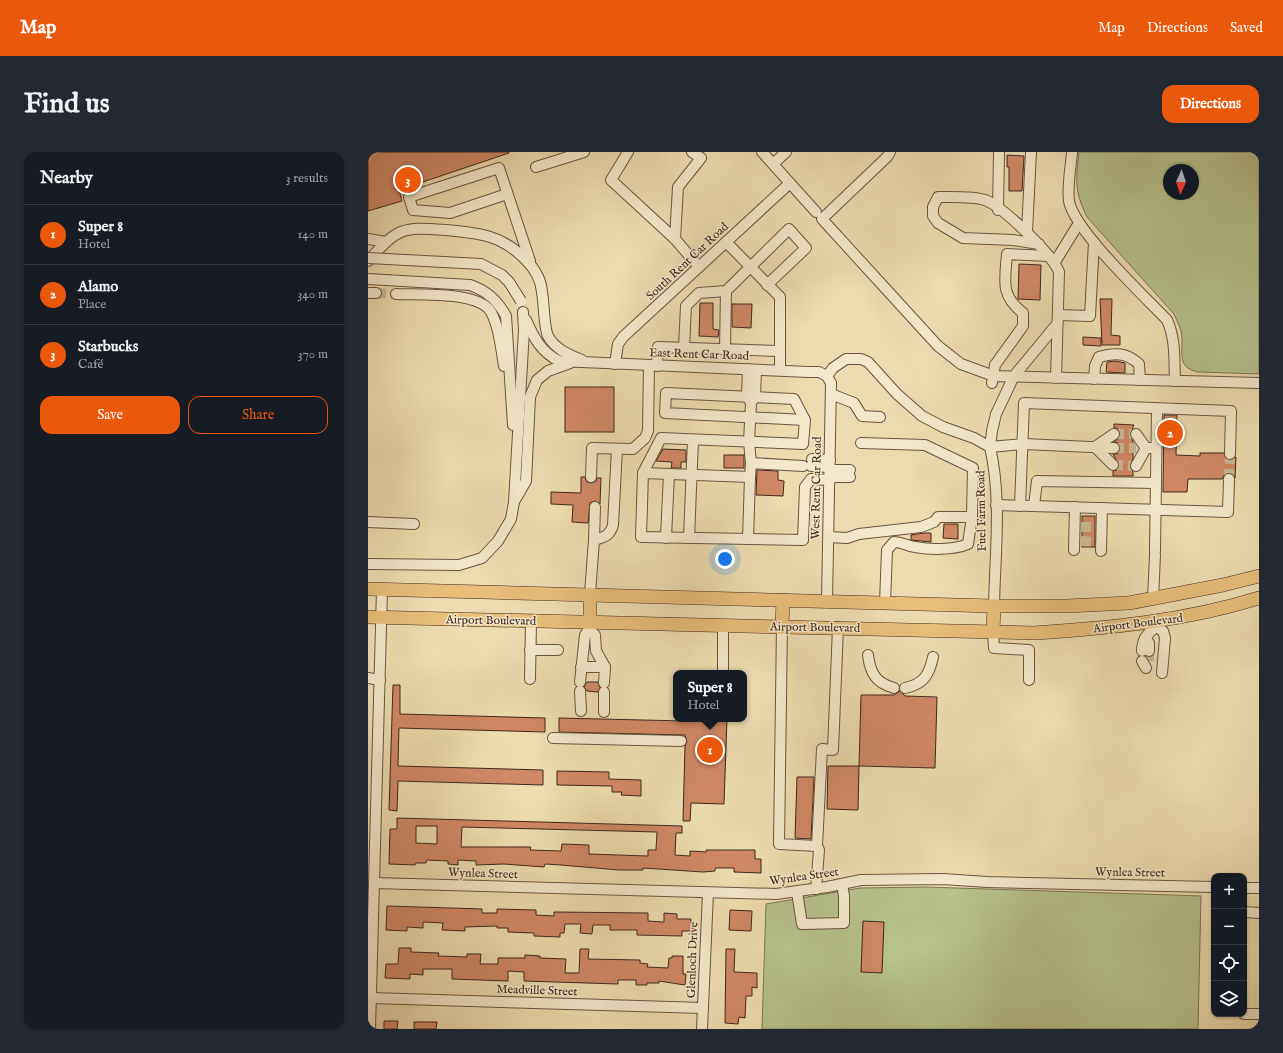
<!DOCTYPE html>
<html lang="en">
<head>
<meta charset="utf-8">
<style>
	body { margin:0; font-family:"IM FELL English",serif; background:#242831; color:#f1f3f6 }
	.controls { position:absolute; right:12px; bottom:12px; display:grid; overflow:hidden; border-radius:8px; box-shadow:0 1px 3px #0004 }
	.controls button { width:36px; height:36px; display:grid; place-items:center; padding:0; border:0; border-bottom:1px solid #363941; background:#171b24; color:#f1f3f6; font:20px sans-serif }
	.compass { position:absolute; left:795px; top:12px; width:36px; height:36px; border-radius:50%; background:#171b24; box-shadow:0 1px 3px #0004; rotate:183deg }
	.you { position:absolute; left:357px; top:407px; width:14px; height:14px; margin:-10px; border:3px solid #fff; border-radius:50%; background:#1a73e8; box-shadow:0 0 0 6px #1a73e833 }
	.badge { display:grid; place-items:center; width:26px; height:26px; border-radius:50%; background:#ea580c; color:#fff; font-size:13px; font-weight:700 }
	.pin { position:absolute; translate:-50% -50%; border:2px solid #fff; box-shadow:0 1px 4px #0006 }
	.popup { position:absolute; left:305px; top:518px; width:74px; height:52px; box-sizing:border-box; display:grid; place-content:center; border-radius:8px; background:#171b24; filter:drop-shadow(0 1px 3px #0005); font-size:13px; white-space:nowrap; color:#9ea1a6 }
	.popup b { font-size:15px; color:#f1f3f6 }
	.popup::after { content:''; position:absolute; left:50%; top:100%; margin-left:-8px; border:8px solid transparent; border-top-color:#171b24 }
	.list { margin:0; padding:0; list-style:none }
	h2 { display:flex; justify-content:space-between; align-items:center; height:52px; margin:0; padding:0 16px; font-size:17px }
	h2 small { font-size:13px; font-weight:400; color:#9ea1a6 }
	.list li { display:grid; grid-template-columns:26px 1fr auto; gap:12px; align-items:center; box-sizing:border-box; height:60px; padding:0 16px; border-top:1px solid #363941 }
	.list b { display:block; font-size:15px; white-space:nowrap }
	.list p { margin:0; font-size:13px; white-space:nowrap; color:#9ea1a6 }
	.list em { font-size:13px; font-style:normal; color:#9ea1a6 }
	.actions { display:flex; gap:8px; padding:12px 16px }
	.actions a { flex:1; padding:9px 0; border:1px solid #ea580c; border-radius:12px; text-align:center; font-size:14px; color:#ea580c }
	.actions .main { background:#ea580c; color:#fff }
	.icon { flex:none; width:22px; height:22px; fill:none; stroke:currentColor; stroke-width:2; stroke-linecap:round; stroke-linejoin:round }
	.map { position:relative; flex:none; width:891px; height:877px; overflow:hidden; border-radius:12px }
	header { display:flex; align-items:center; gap:24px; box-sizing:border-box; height:56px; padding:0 20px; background:#ea580c; color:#fff }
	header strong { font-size:19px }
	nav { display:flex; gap:22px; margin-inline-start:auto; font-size:14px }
	.intro { display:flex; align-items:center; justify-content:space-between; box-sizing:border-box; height:96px; padding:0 24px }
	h1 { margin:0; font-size:28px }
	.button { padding:10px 18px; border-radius:12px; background:#ea580c; color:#fff; font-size:14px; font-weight:700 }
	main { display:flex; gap:24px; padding:0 24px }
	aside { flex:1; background:#171b24; border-radius:12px; box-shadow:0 1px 3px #0004 }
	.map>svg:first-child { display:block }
</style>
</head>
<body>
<header>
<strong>Map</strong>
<nav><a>Map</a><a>Directions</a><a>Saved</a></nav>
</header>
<div class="intro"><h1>Find us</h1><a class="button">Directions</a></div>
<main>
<aside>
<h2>Nearby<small>3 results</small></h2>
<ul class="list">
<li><span class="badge">1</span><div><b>Super 8</b><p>Hotel</p></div><em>140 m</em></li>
<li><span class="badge">2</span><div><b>Alamo</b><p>Place</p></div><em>340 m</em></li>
<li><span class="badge">3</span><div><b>Starbucks</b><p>Café</p></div><em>370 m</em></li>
</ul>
<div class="actions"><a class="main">Save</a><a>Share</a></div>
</aside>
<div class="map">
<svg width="891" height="877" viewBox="0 0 891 877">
	<rect width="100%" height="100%" fill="#ecdcaf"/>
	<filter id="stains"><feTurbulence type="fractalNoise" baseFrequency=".005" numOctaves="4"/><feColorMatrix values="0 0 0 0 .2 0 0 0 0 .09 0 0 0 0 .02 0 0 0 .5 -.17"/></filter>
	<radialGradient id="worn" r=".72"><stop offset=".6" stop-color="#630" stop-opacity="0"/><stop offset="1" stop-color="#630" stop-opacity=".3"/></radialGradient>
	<g fill="#b6c18c" stroke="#7a7455" fill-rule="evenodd">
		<path d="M711 0H891V222L830 220C806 215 817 198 813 179 812 174 808 167 806 162L719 65C706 38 708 29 711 0ZM801 18H825V42H801Z"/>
		<path d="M558 735 833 744 830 877H394L398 752 492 736Z"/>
	</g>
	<g fill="#d08864" stroke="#3f271e" fill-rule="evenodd">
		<path d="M0 0H141V1L31 38 34 49 0 59Z"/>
		<path d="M639 3 656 4 654 39H641V15H639Z"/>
		<path d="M651 112 673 113 672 148 650 147Z"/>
		<path d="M732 147H744L743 183 752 184V193H734Z"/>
		<path d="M332 151H345V177L351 178 350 185 331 184Z"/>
		<path d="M364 152H384L383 176 364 175Z"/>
		<path d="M715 185 733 186V194L715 193Z"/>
		<path d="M747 209 757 211V221L738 220 739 210Z"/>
		<rect x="197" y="235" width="49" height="45"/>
		<path d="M796 263H809L808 303 832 304V301H856L859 308H865L868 305 867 326 865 322 861 321 856 323 854 327H820L819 340H795Z"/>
		<path d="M746 272 766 273 762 282 765 290V306L762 314 765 320V324H745V319L749 318 751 314 745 302H749L752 296 750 291 746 290 752 285V281L749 276H746Z"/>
		<path d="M295 297 318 298V310H313V316H303L304 310 288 309Z"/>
		<rect x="356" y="303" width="20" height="13"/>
		<path d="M389 318 410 319V328L416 329 415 344 388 343Z"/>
		<path d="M213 325H217L219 330 223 331 228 329 229 326H233L232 352 227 349 222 351 220 371 204 370 205 353 183 352V340L213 341Z"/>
		<rect x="714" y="364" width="13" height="31"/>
		<path d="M576 372H590V387L575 386Z"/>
		<path d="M556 381H563V390L543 388V383Z"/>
		<path d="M219 530H230L232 536 230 540 219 539 216 535Z"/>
		<path d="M25 533H32V562L177 566V580L31 576 30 614 175 618V633L30 629 29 659 21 658Z"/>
		<path d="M532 539 537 544 569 545 567 616 491 614 493 543H526Z"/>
		<path d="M191 566 317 569V567H359L356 652 323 651 322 669H315L317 594 319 590 317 583 191 580Z"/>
		<path d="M460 614H491L490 658 459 657Z"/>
		<path d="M189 619 241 620V627L273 628V644L253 643 254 640H244V634L189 633Z"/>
		<path d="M429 625H446L443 687 427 686Z"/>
		<path d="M29 666 314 674V681H308L307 703 322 704V699L338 700V698H387V707H393V721L366 720V716H347V719L335 720 275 716V718H251L193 713 177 712 176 715 136 712 108 713V709L90 708V713L80 712V709L59 708 58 711H48L47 713 21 712 22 677H29ZM48 674H69V692L48 691ZM94 675 289 680 288 698H280V704L221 702V693L194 692 193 699 162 698 163 695H93Z"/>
		<path d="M19 754 114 757V761H129V757L168 758V763L186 764V760L280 761V769L296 770V761L309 762V767H323V779H314V784L269 783V778H242V773H225L224 782 212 781 213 772H197L196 781H192V785L166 784V781L140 780V776H129V774L97 775V779L74 778 75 771 55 770V776L39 775V779L18 778Z"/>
		<path d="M362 758 384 759 383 779 361 778Z"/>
		<path d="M495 769 516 770 514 821 493 820Z"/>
		<path d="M31 796H43V800L71 801 70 804 99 805V802H113L112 812H130V806H157V803L172 804V806L198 807 197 821H211L212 797H221L220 807 272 808V811L280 812 279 815 300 816 301 806H304V804H315V822H318L317 833 291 829V831H279V833H268V828H250V832L156 829V820L140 819V829L84 827V817H55V823L42 822V827L17 826 18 812H30Z"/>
		<path d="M358 797H367L366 820 389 821V836L384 835V844H378L377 866 371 865 370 872 357 871Z"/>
		<path d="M16 869H30L29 877H16Z"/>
		<path d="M46 870H69L68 877H46Z"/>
	</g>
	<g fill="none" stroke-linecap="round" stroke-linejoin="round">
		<g stroke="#c9b892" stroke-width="10" stroke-dasharray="10 5" stroke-linecap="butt">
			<path d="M8 141 28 142"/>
			<path d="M746 282H768"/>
			<path d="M746 296H768"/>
			<path d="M745 313 768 314"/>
			<path d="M861 327 862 302"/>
			<path d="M713 375H730"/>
			<path d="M713 389 729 390"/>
			<path d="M781 499V509"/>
		</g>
		<g stroke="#6a5442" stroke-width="12">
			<g id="minor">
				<path d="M260 0 243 28 307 87 331 115"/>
				<path d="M394 0 448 60"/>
				<path d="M522 0 519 5 454 67 570 194 593 212 626 224 891 231"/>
				<path d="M704 0C703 15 699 33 701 49 706 78 776 144 799 168 808 188 806 208 807 229"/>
				<path d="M405 12 418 0"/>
				<path d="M168 15 216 0"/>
				<path d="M139 42 82 61 45 58 41 45 131 16 162 109"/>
				<path d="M630 58 631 0"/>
				<path d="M659 80 663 0"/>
				<path d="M0 87 18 90"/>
				<path d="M307 87 310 35 333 6 324 0"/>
				<path d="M358 90 412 145V218"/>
				<path d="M671 92 645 88 595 86 570 71 565 64V55L570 45C582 45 606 44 617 48 635 55 684 102 691 120L688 226"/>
				<path d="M0 109C31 75 33 75 78 78 111 81 134 83 158 108 166 116 173 128 174 140 176 151 176 176 180 184 187 197 201 203 214 208"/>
				<path d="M687 110 711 71"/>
				<path d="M0 127 102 133C119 139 129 148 138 164L145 273"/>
				<path d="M0 141H8"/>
				<path d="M28 142C50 143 111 139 123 160 131 175 133 196 136 214"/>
				<path d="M690 163 722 164 726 90"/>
				<path d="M158 168C166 186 173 200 191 209L441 220H451L459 224"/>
				<path d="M689 172 646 224 628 262 624 279 622 295 655 292 746 296"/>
				<path d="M316 195 318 154 331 141 358 139 421 77 438 96 399 133"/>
				<path d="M357 197 358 139"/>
				<path d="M247 212 250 192 255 185 422 31"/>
				<path d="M289 214 290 195 412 199"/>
				<path d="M380 217 379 245 383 250"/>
				<path d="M459 224 465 216 478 207H493L500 210 529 242 554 264 575 275 606 286 622 295C634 347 627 402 626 454"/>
				<path d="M459 224 463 231 459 449"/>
				<path d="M726 227 727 214 731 205C747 200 759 201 771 212L772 228"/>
				<path d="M624 231 627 213 655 174V161C632 143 637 129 639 102L681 104"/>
				<path d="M463 242 486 251 494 264 512 265"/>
				<path d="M768 282 778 296"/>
				<path d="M493 291 557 293 605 316 604 365 600 392C586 398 562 398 547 395 538 394 535 390 526 390L519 398 517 451"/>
				<path d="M727 295 745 313"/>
				<path d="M727 295 746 282"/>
				<path d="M444 307 462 308"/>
				<path d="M383 311 381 290 383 251 387 245 388 218"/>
				<path d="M435 314 383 311 382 325 275 321 273 385 435 388 437 335 443 327 462 328"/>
				<path d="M443 314 462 315"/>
				<path d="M768 314 778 296H788"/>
				<path d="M462 318H482"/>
				<path d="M275 321 293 286 435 292 437 268 426 247 298 241 297 261 437 268"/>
				<path d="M223 325 224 296 265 297 277 286 280 279 281 214"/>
				<path d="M462 325H482"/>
				<path d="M147 348 158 329 162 245 169 228 180 219 202 211"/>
				<path d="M628 353 860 360 861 327"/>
				<path d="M652 354 656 251 863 259 862 302"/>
				<path d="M666 354 669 329 788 331"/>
				<path d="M0 370 46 372"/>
				<path d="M461 385 479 386 491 382 553 375 566 370 570 365H604"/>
				<path d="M298 386 301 322"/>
				<path d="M321 386 325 288"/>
				<path d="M380 387 382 325"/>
				<path d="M226 388 227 355"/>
				<path d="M706 398 707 355"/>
				<path d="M733 399 734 356"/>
				<path d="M787 399 789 257"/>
				<path d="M0 412 91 413 114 406 130 389 143 367 146 350 156 178 155 160"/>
				<path d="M222 442 226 388C236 385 242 384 245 373L249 297"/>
				<path d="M785 447 787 403"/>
				<path d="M414 474 411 692 449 694 454 597 465 598 470 475"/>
				<path d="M788 475 795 479 797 486 794 521"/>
				<path d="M221 477 227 483 228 499 237 515 236 531"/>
				<path d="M625 480 626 496 661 498V528"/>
				<path d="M777 486 781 491V499"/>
				<path d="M162 498H190"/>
				<path d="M774 499C774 488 779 481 788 475"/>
				<path d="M500 503C502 521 508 531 526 536"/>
				<path d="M774 509 778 516"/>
				<path d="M213 515H237"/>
				<path d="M355 521V473"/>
				<path d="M0 526 12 528"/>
				<path d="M162 527 163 469"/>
				<path d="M212 530 217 483 221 477 222 470"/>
				<path d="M537 536C556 532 561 523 565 505"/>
				<path d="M212 539 213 559"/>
				<path d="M236 560V540"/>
				<path d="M185 586 313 589"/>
				<path d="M6 731 408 742 459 735 493 728 575 727 619 730 846 735"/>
				<path d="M876 736H891"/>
				<path d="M448 737 451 698 449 694"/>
				<path d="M429 740 434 772 476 771V744L474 732"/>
				<path d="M876 760 891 761"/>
				<path d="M3 846 335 856"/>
				<path d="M876 862H891"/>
				<path d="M2 877 14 438"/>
				<path d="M334 877 340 741"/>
			</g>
		</g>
		<g stroke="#3f271e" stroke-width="14">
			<g id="major">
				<path d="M0 437 626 454H699L761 451 855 433 891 424"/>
				<path d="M0 465 666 481C742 476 817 469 891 446"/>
				<path d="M222 470V442"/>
				<path d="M414 474 415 448"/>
				<path d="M625 480 626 454"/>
			</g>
		</g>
		<use href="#minor" stroke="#f3e8cb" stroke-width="10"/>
		<use href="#major" stroke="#e6be78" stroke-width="13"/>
		<g stroke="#6a5442" stroke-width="12" stroke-linecap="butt">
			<path id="minor-bridge" d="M0 106 113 112 134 123 141 130 153 149"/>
		</g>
		<use href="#minor-bridge" stroke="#f3e8cb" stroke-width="10"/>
	</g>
	<g text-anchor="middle" stroke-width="3" stroke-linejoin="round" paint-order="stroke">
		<g font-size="12" fill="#3f271e" stroke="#f3e8cb">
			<text transform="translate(319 109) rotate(-43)" y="4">South Rent Car Road</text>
			<text transform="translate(331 202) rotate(2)" y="4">East Rent Car Road</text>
			<text transform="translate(448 336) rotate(-89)" y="4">West Rent Car Road</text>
			<text transform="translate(613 359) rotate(-91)" y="4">Fuel Farm Road</text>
			<text transform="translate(123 468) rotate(1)" y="4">Airport Boulevard</text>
			<text transform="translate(770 471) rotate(-7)" y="4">Airport Boulevard</text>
			<text transform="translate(447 475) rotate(1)" y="4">Airport Boulevard</text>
			<text transform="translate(762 720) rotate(1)" y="4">Wynlea Street</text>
			<text transform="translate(115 721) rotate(2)" y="4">Wynlea Street</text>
			<text transform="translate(436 724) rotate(-8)" y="4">Wynlea Street</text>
			<text transform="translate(324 808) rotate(-88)" y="4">Glenloch Drive</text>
			<text transform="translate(169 838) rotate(2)" y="4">Meadville Street</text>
		</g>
	</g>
	<rect width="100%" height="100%" filter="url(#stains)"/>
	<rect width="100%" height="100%" fill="url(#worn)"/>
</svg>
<div class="controls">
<button>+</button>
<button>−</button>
<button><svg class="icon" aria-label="locate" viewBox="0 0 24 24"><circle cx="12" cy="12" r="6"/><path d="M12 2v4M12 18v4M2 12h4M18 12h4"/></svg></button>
<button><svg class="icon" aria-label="layers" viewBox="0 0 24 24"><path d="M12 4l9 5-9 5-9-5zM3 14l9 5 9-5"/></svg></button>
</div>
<svg class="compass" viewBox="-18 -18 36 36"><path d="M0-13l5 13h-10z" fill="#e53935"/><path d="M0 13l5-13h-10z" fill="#9ea1a6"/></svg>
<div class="you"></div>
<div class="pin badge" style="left:342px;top:598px">1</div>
<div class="popup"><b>Super 8</b>Hotel</div>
<div class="pin badge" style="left:802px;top:281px">2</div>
<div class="pin badge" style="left:40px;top:28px">3</div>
</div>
</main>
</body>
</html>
